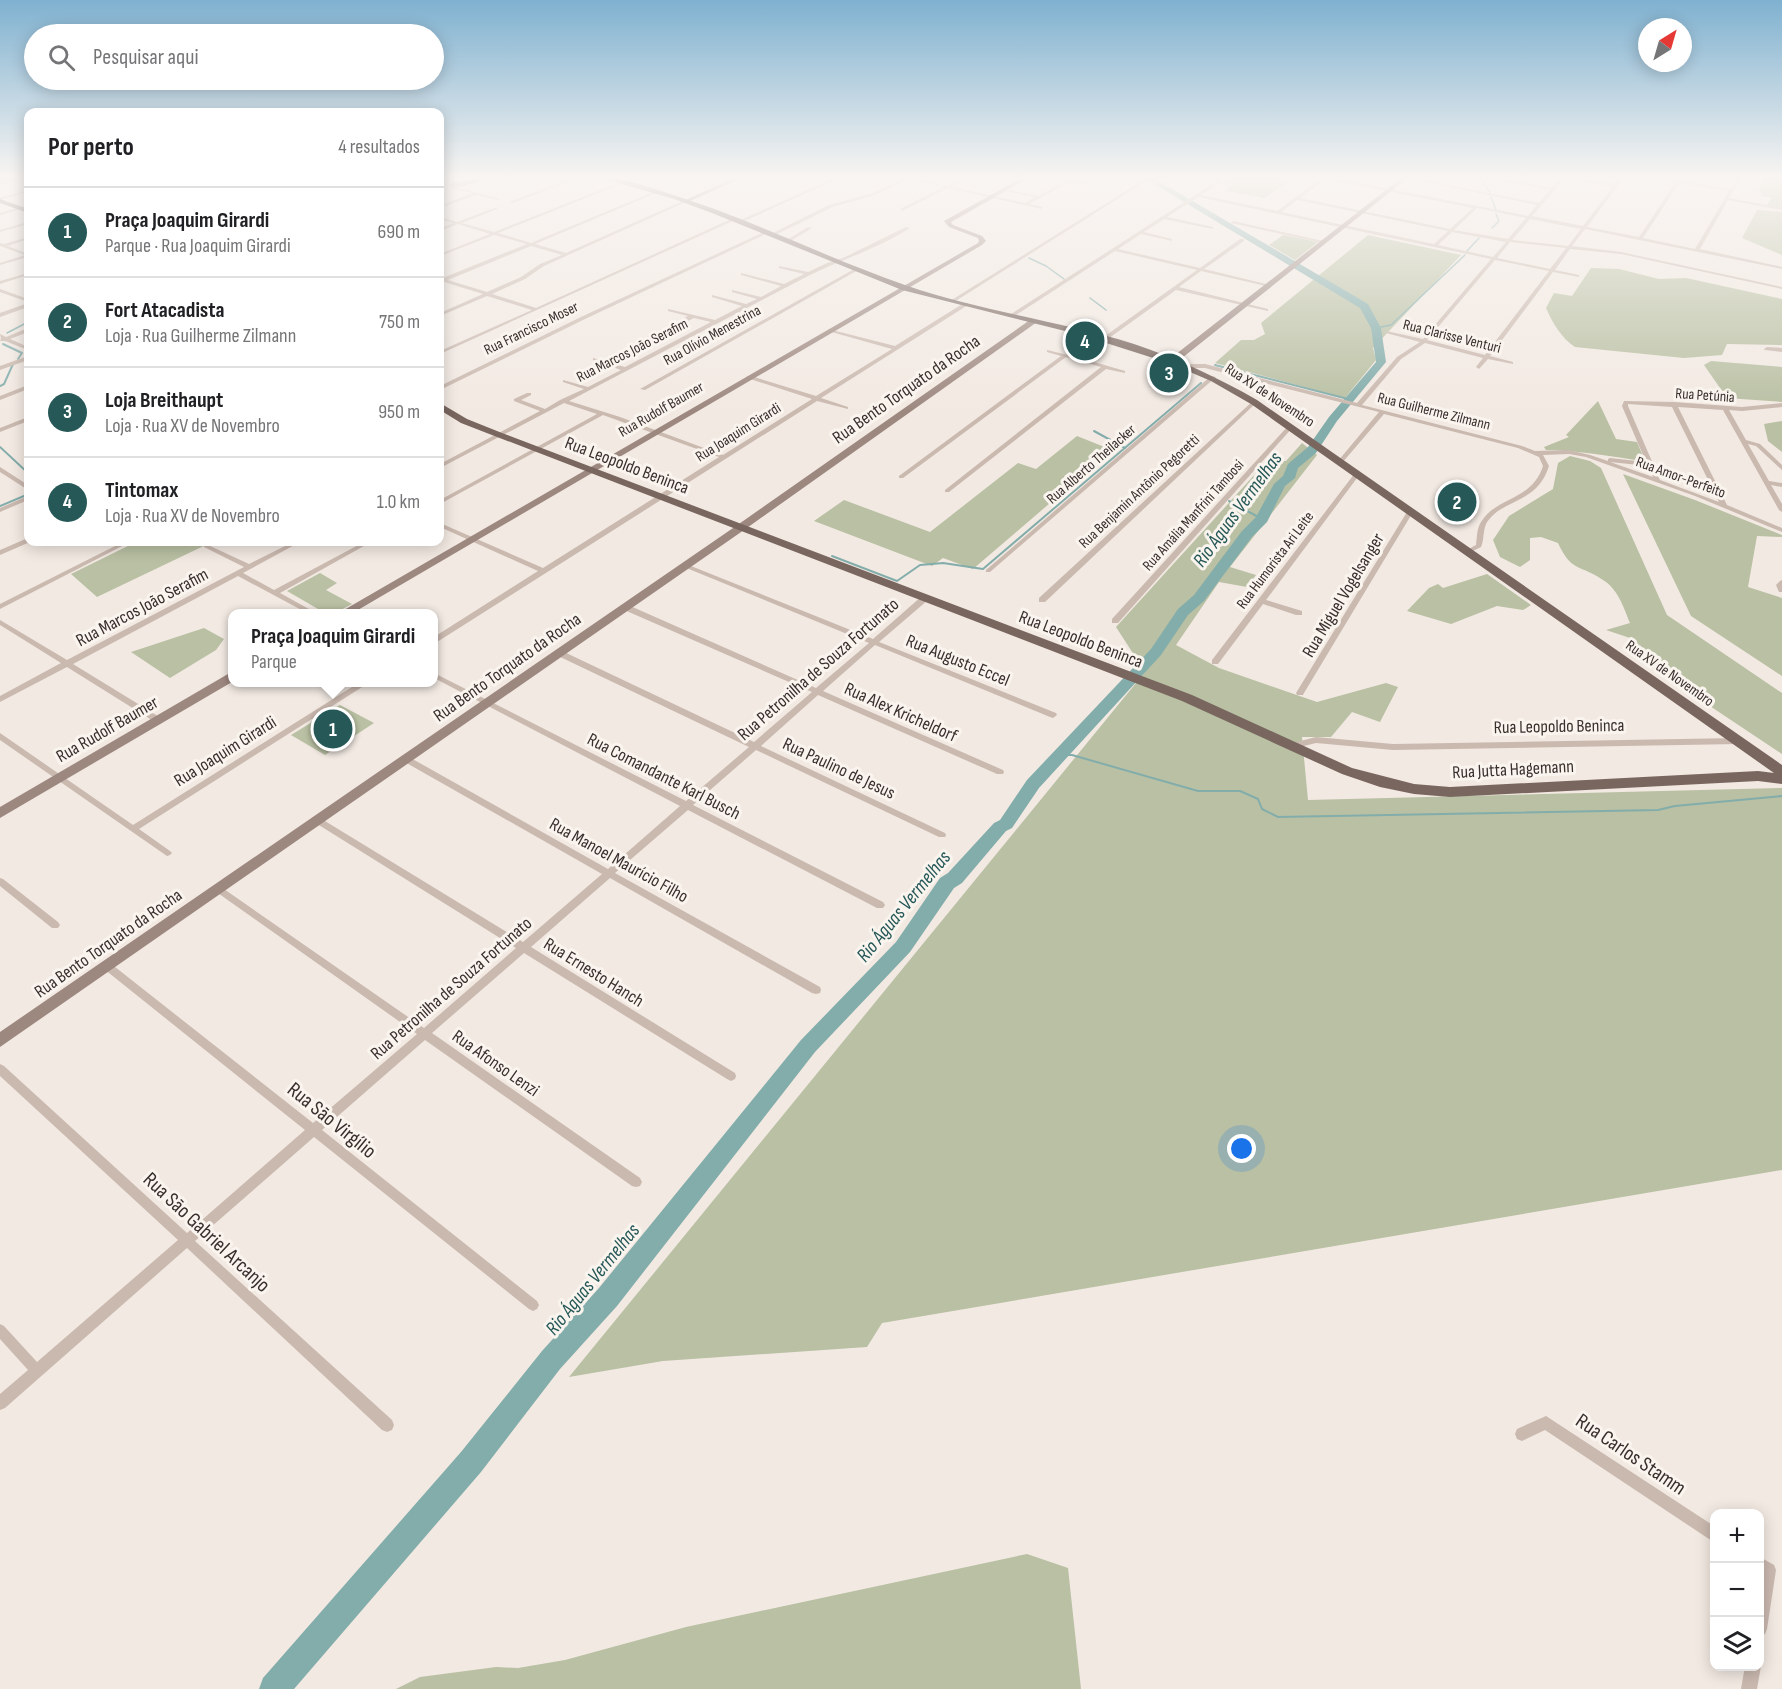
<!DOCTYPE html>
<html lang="pt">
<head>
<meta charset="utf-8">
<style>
	body { margin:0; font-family:"Sofia Sans Condensed",sans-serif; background:#f6f6f6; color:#202124 }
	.controls { position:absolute; right:18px; bottom:18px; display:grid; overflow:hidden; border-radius:12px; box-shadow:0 3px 15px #0003 }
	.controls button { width:54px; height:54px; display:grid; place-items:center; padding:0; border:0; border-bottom:2px solid #e0e0e0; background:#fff; color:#202124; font:30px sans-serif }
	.compass { position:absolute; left:1638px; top:18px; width:54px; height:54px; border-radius:50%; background:#fff; box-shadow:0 3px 15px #0003; rotate:37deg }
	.you { position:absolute; left:1242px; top:1149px; width:21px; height:21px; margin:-15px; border:4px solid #fff; border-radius:50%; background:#1a73e8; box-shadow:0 0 0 9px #1a73e833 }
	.badge { display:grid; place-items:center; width:39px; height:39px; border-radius:50%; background:#255857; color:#fff; font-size:20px; font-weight:700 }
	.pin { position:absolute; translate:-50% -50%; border:3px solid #fff; box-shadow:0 2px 6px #0006 }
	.popup { position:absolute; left:228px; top:609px; width:210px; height:78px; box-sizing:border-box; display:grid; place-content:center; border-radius:12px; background:#fff; filter:drop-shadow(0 2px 4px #0005); font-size:20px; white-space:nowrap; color:#757577 }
	.popup b { font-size:22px; color:#202124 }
	.popup::after { content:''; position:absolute; left:50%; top:100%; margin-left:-12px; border:12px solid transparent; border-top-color:#fff }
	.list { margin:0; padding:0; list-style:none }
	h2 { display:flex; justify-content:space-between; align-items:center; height:78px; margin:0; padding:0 24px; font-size:26px }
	h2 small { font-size:20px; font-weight:400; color:#757577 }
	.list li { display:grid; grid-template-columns:39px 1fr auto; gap:18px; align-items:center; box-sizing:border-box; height:90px; padding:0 24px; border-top:2px solid #e0e0e0 }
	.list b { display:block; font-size:22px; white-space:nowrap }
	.list p { margin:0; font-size:20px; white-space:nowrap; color:#757577 }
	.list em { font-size:20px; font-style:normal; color:#757577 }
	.icon { flex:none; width:33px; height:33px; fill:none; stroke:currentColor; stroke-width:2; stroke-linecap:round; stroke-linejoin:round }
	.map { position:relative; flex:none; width:1782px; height:1689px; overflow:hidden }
	.search { position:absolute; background:#fff; box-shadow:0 3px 15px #0003; left:24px; top:24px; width:420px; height:66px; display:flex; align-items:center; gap:15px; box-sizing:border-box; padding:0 21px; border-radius:33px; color:#757577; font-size:22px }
	.panel { position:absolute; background:#fff; box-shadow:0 3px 15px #0003; left:24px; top:108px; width:420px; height:438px; border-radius:12px }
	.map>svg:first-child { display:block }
</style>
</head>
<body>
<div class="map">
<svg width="1782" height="1689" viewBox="0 0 1782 1689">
	<rect width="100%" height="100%" fill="#f2e9e2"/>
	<g fill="#b9c0a3">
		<path d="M1233 176H1264L1290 181 1264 198 1225 191 1234 184 1246 186 1225 181Z"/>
		<path d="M1762 176H1782V208L1767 205 1772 198 1762 196 1759 189 1764 178Z"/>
		<path d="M1757 210 1782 212V255L1742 238Z"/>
		<path d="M1283 235H1284L1318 242 1295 260 1269 245Z"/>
		<path d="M1368 235 1461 255 1373 348 1376 360 1345 398 1215 363 1241 340H1254L1265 334 1261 323Z"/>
		<path d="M1591 268 1619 269 1659 279 1686 278 1782 299V345L1727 344 1722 355 1684 358 1575 347C1562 339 1552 322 1546 308L1554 293 1572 296Z"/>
		<path d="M1711 361 1782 367V402L1727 398 1704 365Z"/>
		<path d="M1598 401 1616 439 1637 442 1645 461C1611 457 1579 450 1546 450L1544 447 1569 437 1566 435Z"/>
		<path d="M1782 421V452L1768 441 1764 424Z"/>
		<path d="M1077 436 1112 450 973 569 943 558 932 566 814 521 844 500 930 532 1018 463 1036 469Z"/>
		<path d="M1302 443 1317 455 1230 567 1256 575 1247 587 1219 582 1176 645 1219 668 1317 702 1386 683 1398 687 1380 722 1352 712 1331 737H1302L1308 800 1782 788V1170L882 1323 867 1347 663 1361 569 1377 1145 672 1116 627 1267 461H1286Z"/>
		<path d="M1570 456 1590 461 1601 468 1667 615 1782 693V754L1644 662 1630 638 1606 630 1630 623C1624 608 1618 589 1603 580 1580 564 1572 573 1558 543L1541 537 1530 538V560L1520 567 1500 557 1493 540 1509 516 1553 489 1558 463Z"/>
		<path d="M1623 474 1695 500 1782 535V537L1757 536 1748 587 1782 598V676L1691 616Z"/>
		<path d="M136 542H212L97 597 71 574Z"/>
		<path d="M320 573 337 583 326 590 352 604 337 612 325 613 287 591Z"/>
		<path d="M1487 574 1531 605 1523 610 1497 606 1451 624 1407 611 1429 588 1438 584 1443 588Z"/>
		<path d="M204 628 224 639 216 650 170 678 131 652Z"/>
		<path d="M340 705 374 723 325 755 291 735Z"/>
		<path d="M1027 1554 1068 1568 1081 1689H396L420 1677 496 1667 518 1668 565 1660 686 1627Z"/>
	</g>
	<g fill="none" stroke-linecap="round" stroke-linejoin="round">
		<g stroke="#83adab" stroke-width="1.5">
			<path d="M1480 178 1490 192"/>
			<path d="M1491 197 1496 210"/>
			<path d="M1492 228 1499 221 1496 214"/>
			<path d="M1467 251 1479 238"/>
			<path d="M1029 258 1046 266 1064 279"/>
			<path d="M1090 298 1106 310"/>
			<path d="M1376 328 1391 325 1465 255"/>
			<path d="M7 333 28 322"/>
		</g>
		<g stroke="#83adab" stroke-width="2">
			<path d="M3 344 22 353 18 359"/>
			<path d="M1215 365 1348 399"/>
			<path d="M0 386 4 384 13 364"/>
			<path d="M1094 431 1125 448"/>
			<path d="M0 447 28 473"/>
			<path d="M1229 501 1262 519"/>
			<path d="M0 506 24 496"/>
			<path d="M832 556 897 581 920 565 943 563 983 569 1201 383"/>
			<path d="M1061 755H1072L1198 791H1240L1258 799 1262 809 1278 817 1658 810 1675 806 1782 796"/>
		</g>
		<g fill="#83adab" fill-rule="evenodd">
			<path d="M18 176H28V178L0 185V180Z"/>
			<path d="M1141 176H1150L1368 304 1381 328 1386 362 1337 421 1316 453 1298 468 1295 478 1285 486 1267 522 1252 537 1204 601 1188 615 1161 655 1039 788 1012 828 1006 831 962 883 954 888 910 952 815 1052 617 1306 560 1369 481 1472 294 1689H259L263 1678 461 1452 542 1351 599 1288 801 1040 896 942 940 878 948 873 994 823 1000 820 1027 780 1151 649 1178 609 1194 595 1242 531 1256 517 1274 484 1283 476 1288 464 1308 447 1329 417 1376 362 1371 328 1360 308Z"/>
		</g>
		<g fill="#cab9af" fill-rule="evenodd">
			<path d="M578 176H583L513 203 509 202Z"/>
			<path d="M636 176H641L498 233 531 243 658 190 661 191 535 244 566 253 685 200 688 201 544 266 525 279 492 294 536 308 731 219 735 220 440 354V351L532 310 487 296 440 316V313L483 294 444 282 440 283V279L527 244 494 235 440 256V254L490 234 458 224 440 231V229L453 223 440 219V217L457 222 497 207V209L462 223 494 232ZM531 246 562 255 540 264 521 277 487 292 448 280Z"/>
			<path d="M839 176H844L740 223 736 222Z"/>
			<path d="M909 176H914L911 178 947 186 968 176H972L952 187 1025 203 1035 197 1009 192V190L1038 196 1066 181 1046 176 1069 179 1075 176H1079L1073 180 1091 184 1089 185 1070 182 1029 204 1043 207 1041 209 948 188 902 211 900 209 944 187 908 179 875 195 833 207 773 236 769 235 829 205 873 193Z"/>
			<path d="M1150 176H1154L954 302 950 301Z"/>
			<path d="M1195 176H1202L1220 179 1225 176H1229L1224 180 1243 184 1241 185 1221 182 1201 195 1277 211 1322 178 1316 176H1322L1528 216 1537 205 1397 176H1403L1539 203 1550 190 1478 176H1485L1552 188 1561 177 1559 176 1614 184 1621 176H1625L1587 227 1639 237 1676 182 1643 177 1641 176 1731 189 1738 176H1742L1729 198 1782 208V210L1728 200 1700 249 1782 267V269L1585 229 1572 246 1621 252 1782 287V289L1621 254 1570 249 1555 270 1579 275V277L1553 272 1490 356 1513 362V364L1488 359 1479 369 1476 367 1483 358 1425 343 1401 359 1362 405 1522 446 1535 451 1569 450 1590 455 1608 461V459L1610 458 1646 462 1622 406 1624 401 1674 402 1742 407 1782 403V407L1742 411 1729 410 1746 440 1760 444 1782 465V470L1756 446 1748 444 1769 481 1782 483V487L1771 485 1782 504V512L1779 510 1723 410 1678 407 1727 505 1782 528V532L1695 496 1586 457 1569 454 1543 455 1549 466C1537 505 1501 498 1486 524 1483 531 1484 540 1481 547L1469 553H1465V551L1476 545C1477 537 1477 528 1481 522 1497 496 1532 501 1543 466L1539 457 1518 448 1384 414 1342 463H1338V461L1379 412 1205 368H1188L1185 366 1188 364H1205L1357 403 1397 357 1420 342 1386 333V331L1423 339 1491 259 1198 197 1167 217 1213 227V229L1164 219 1144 232 1172 239V241L1141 234 1118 249 1200 268 1240 239H1244V241L1204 269 1270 285V287L1201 271 1179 287 1268 309V311L1176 290 1105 341 1101 340 1077 357 1125 371V373L1106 369 949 492H945V490L1101 367 1066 357 903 478H899V476L1061 356 1047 352V350L1072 356 1097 338 1101 339 1197 270 1115 251 1013 317 1008 316 1217 181ZM1565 178 1613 187 1583 226 1532 216ZM1326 179 1473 208 1450 229 1300 198ZM1679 183 1729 191 1695 249 1643 238ZM1297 200 1448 231 1434 244 1281 212ZM1477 208 1526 218 1508 239 1454 230ZM1530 219 1581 229 1568 246 1512 240ZM1452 232 1506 242 1493 257 1438 245ZM1510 242 1566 248 1550 269 1497 258ZM1495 260 1549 271 1485 355 1427 340ZM1628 404 1672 407 1719 502 1660 480 1628 406ZM1610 462 1648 466 1653 477Z"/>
			<path d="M440 177 460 183 461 184 459 185 440 179Z"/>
			<path d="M452 186 500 199 498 200 476 195 440 208V206L472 193 451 188Z"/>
			<path d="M28 190V192L0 200V198Z"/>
			<path d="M28 205V207L0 215V213Z"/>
			<path d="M1233 221 1323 241 1325 242 1323 243 1231 223Z"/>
			<path d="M28 222V224L0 232V230Z"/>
			<path d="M808 227 812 228 789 242 785 241Z"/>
			<path d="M906 227 910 228C879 248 843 259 810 275L569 401 620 417 723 455 812 399 747 378V376H751L816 396 892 349 828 331V329L895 346 964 303H968V305L821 398 848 407V409L817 401 437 642H434V637L538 571 440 527V523L543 568 719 457 603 415 440 504V500L597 414 564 403 442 467 440 468V464L540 411 514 401V399L527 393H531V395L521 400 545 409 560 400 584 389 563 382V380L588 387 621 370 593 360V358L625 367 711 322 694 318 641 344H637V342L688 316 668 311V309L715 320 742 306 712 297V295L746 304 757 299 732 292V290L761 297 781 286 741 275V273L784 284 804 274 779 268V266L808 272 827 263 843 258Z"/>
			<path d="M764 232 768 233 585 319 440 390V386L581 317Z"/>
			<path d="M28 237V239L8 246 28 254V257L0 265V263L25 255 0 246V243L4 244Z"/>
			<path d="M856 268 860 269 645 390 640 389Z"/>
			<path d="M28 273V275L0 284V281Z"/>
			<path d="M0 289 28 299V302L0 292Z"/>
			<path d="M28 303V307L0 317V313Z"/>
			<path d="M28 328V332L10 339 28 347V350L5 341H0L1 339 0 334 6 337Z"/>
			<path d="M1767 347 1782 348V352L1765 350 1764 349Z"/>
			<path d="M28 356V360L0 370V366Z"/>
			<path d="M1211 376 1216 377 990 572H986V570Z"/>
			<path d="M28 385V389L0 400V396Z"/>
			<path d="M1254 400 1257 402 1256 403 1045 602H1039V598Z"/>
			<path d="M28 417V421L0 432V428Z"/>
			<path d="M1288 426 1293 427 1118 623H1112V619Z"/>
			<path d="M0 467 28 485V490L0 472Z"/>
			<path d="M1355 473 1360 474 1266 600 1302 611V615H1296L1263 604 1218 664H1212V660Z"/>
			<path d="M28 496V500L0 512V508Z"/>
			<path d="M1410 510 1413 512 1304 693 1303 695H1297L1296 693 1407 512Z"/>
			<path d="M28 538V542H30L0 555V550Z"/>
			<path d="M123 542H130L0 609V604Z"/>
			<path d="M293 542H300L243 573 274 590 364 542H371L280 593 318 614H309L238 576 73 664 161 718 162 720 161 722H155L67 667 0 702V696L61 663 0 625V620L67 660 244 567 204 547V545H208L249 564Z"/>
			<path d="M686 564 873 639 922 596H928V600L879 642 1056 713 1057 715 1053 718 1050 717 875 645 823 691 1003 770 1004 772 1003 774H997L818 695 761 746 945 833 946 835 945 837H939L756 750 693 805 883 902 885 905 883 908H877L688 810 615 873 820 987 821 990 820 993 816 994 812 993 610 878 531 947 735 1073 736 1076 735 1079 731 1081 727 1079 524 953 432 1033 640 1178 642 1182 640 1186 636 1187 632 1186 425 1040 322 1130 537 1301 539 1305 537 1309 533 1311 529 1309 314 1137 195 1241 392 1420 394 1425 392 1430 387 1432 382 1430 187 1248 5 1408 0 1410V1394L28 1370 0 1339V1324L4 1326 37 1362 178 1240 0 1076V1064L4 1066 187 1233 305 1130 104 969 102 966 104 963 107 962 110 963 313 1123 417 1034 215 891 213 889 215 887H221L424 1028 516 948 314 822 313 820 314 818H320L523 942 602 874 403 761 402 759 403 757H409L608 869 680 806 434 678V673L686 801 749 747 556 655V651H562L754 742 812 692 622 609V605H628L816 688 869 643 684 567V565Z"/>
			<path d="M1782 580V592H1779L1776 585 1780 581Z"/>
			<path d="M360 682H370L139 829 170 851 172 853 170 855 167 856 0 740V733L133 825Z"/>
			<path d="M1316 737 1393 744 1738 738 1742 741 1738 744 1393 750 1316 743 1292 749 1288 746 1289 744Z"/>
			<path d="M0 878 3 879 58 922 60 925 58 928H52L0 886Z"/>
			<path d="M1546 1416 1714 1526V1541L1709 1539 1545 1430 1522 1441 1517 1439 1515 1434 1517 1429Z"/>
			<path d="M1760 1557 1774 1565 1776 1570 1767 1629 1765 1634 1760 1636V1585L1761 1573 1760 1572Z"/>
			<path d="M1760 1663 1761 1666 1757 1689H1741L1745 1666H1760Z"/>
		</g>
		<g fill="#9d8880" fill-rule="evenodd">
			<path d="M486 176H494L461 187 448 186C455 181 475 179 486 176Z"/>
			<path d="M739 176H746L688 202 683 201Z"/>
			<path d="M1025 176H1032L951 222 953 225 982 236 986 241 982 245 351 614H337L978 243 979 241 978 238 949 227 944 221Z"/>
			<path d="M1404 176H1410L1177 362H1171V358Z"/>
			<path d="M1030 320 1037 322 744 530 0 1047V1032L736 526Z"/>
			<path d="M228 674H232V682L0 818V807Z"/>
		</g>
		<g fill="#79665f" fill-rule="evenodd">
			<path d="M594 176C618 176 642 185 664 192 747 217 824 257 905 285 980 311 1059 321 1134 344 1178 359 1217 377 1257 400L1782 765V784L1758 781 1450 797 1414 794 1380 787 1342 774 1182 701 461 423 440 410V403L467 419 502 433 1192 695 1352 768 1414 784 1450 787 1758 771 1774 773 1251 404 1211 381 1169 363 1081 335 902 290 712 213 674 199Z"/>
			<path d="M0 199 28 209V213L0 203Z"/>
		</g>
	</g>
	<linearGradient id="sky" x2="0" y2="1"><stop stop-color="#7fb1d0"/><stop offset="0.43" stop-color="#f9f5f2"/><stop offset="1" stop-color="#f9f5f2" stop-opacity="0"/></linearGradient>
	<rect width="1782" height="412" fill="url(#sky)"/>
	<g text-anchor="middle" stroke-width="6" stroke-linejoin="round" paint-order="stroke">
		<g font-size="15" fill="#392f2c" stroke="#faf4ef">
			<text transform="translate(531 328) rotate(-26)" y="5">Rua Francisco Moser</text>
			<text transform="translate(712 335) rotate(-29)" y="5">Rua Olívio Menestrina</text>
			<text transform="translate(1452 336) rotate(14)" y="5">Rua Clarisse Venturi</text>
			<text transform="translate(632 350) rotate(-27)" y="5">Rua Marcos João Serafim</text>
			<text transform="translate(1270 395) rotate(33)" y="5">Rua XV de Novembro</text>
			<text transform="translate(1705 395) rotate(4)" y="5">Rua Petúnia</text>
			<text transform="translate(661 409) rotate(-30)" y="5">Rua Rudolf Baumer</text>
			<text transform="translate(1434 411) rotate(14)" y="5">Rua Guilherme Zilmann</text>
			<text transform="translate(738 432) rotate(-32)" y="5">Rua Joaquim Girardi</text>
			<text transform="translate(1091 464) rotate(-41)" y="5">Rua Alberto Theilacker</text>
			<text transform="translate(1681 477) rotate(20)" y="5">Rua Amor-Perfeito</text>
			<text transform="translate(1139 491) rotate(-43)" y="5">Rua Benjamin Antônio Pegoretti</text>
			<text transform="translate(1193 515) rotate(-48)" y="5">Rua Amália Manfrini Tambosi</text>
			<text transform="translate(1275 560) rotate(-53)" y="5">Rua Humorista Ari Leite</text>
			<text transform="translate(1670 673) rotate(35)" y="5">Rua XV de Novembro</text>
		</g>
		<g font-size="18" fill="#392f2c" stroke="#faf4ef">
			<text transform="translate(906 389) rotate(-35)" y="6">Rua Bento Torquato da Rocha</text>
			<text transform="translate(627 465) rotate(21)" y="6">Rua Leopoldo Beninca</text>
			<text transform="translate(1343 595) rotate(-59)" y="6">Rua Miguel Vogelsanger</text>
			<text transform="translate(142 607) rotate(-28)" y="6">Rua Marcos João Serafim</text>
			<text transform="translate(1081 639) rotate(21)" y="6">Rua Leopoldo Beninca</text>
			<text transform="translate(958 660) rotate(22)" y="6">Rua Augusto Eccel</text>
			<text transform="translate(507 667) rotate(-35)" y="6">Rua Bento Torquato da Rocha</text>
			<text transform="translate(818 669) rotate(-41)" y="6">Rua Petronilha de Souza Fortunato</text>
			<text transform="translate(901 712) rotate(24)" y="6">Rua Alex Kricheldorf</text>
			<text transform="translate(1559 726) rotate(-1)" y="6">Rua Leopoldo Beninca</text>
			<text transform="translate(107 729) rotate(-30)" y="6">Rua Rudolf Baumer</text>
			<text transform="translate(225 751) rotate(-32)" y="6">Rua Joaquim Girardi</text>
			<text transform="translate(839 768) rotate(25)" y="6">Rua Paulino de Jesus</text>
			<text transform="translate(1513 769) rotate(-3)" y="6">Rua Jutta Hagemann</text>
			<text transform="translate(664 776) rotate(27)" y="6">Rua Comandante Karl Busch</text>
			<text transform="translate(619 860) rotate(29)" y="6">Rua Manoel Maurício Filho</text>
			<text transform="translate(108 943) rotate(-35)" y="6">Rua Bento Torquato da Rocha</text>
			<text transform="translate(594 972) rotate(32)" y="6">Rua Ernesto Hanch</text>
			<text transform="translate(451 988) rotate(-41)" y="6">Rua Petronilha de Souza Fortunato</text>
			<text transform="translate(496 1063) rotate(35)" y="6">Rua Afonso Lenzi</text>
		</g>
		<g font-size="20" font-style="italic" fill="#255857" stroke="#faf4ef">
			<text transform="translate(1237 509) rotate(-54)" y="7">Rio Águas Vermelhas</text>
			<text transform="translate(903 906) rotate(-51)" y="7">Rio Águas Vermelhas</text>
			<text transform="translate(592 1279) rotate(-51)" y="7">Rio Águas Vermelhas</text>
		</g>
		<g font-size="21" fill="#392f2c" stroke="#faf4ef">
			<text transform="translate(332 1120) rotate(39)" y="7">Rua São Virgílio</text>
			<text transform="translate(207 1232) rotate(43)" y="7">Rua São Gabriel Arcanjo</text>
			<text transform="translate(1631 1454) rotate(34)" y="7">Rua Carlos Stamm</text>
		</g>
	</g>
</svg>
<div class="controls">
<button>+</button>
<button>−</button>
<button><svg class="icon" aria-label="layers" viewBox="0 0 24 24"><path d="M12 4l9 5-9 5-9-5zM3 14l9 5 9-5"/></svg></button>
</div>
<svg class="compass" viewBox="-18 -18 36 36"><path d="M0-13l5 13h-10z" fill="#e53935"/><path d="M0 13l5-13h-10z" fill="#757577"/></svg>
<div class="you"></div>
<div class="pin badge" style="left:333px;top:729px">1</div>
<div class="popup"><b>Praça Joaquim Girardi</b>Parque</div>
<div class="pin badge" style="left:1457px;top:502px">2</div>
<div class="pin badge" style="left:1169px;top:373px">3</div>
<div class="pin badge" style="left:1085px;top:341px">4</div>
<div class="search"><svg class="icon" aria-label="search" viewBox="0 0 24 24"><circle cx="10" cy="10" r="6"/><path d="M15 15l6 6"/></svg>Pesquisar aqui</div>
<section class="panel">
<h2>Por perto<small>4 resultados</small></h2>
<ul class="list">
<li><span class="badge">1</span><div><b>Praça Joaquim Girardi</b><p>Parque · Rua Joaquim Girardi</p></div><em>690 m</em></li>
<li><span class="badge">2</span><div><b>Fort Atacadista</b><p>Loja · Rua Guilherme Zilmann</p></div><em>750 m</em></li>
<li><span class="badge">3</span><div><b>Loja Breithaupt</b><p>Loja · Rua XV de Novembro</p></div><em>950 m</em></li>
<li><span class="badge">4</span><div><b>Tintomax</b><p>Loja · Rua XV de Novembro</p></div><em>1.0 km</em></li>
</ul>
</section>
</div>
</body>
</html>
